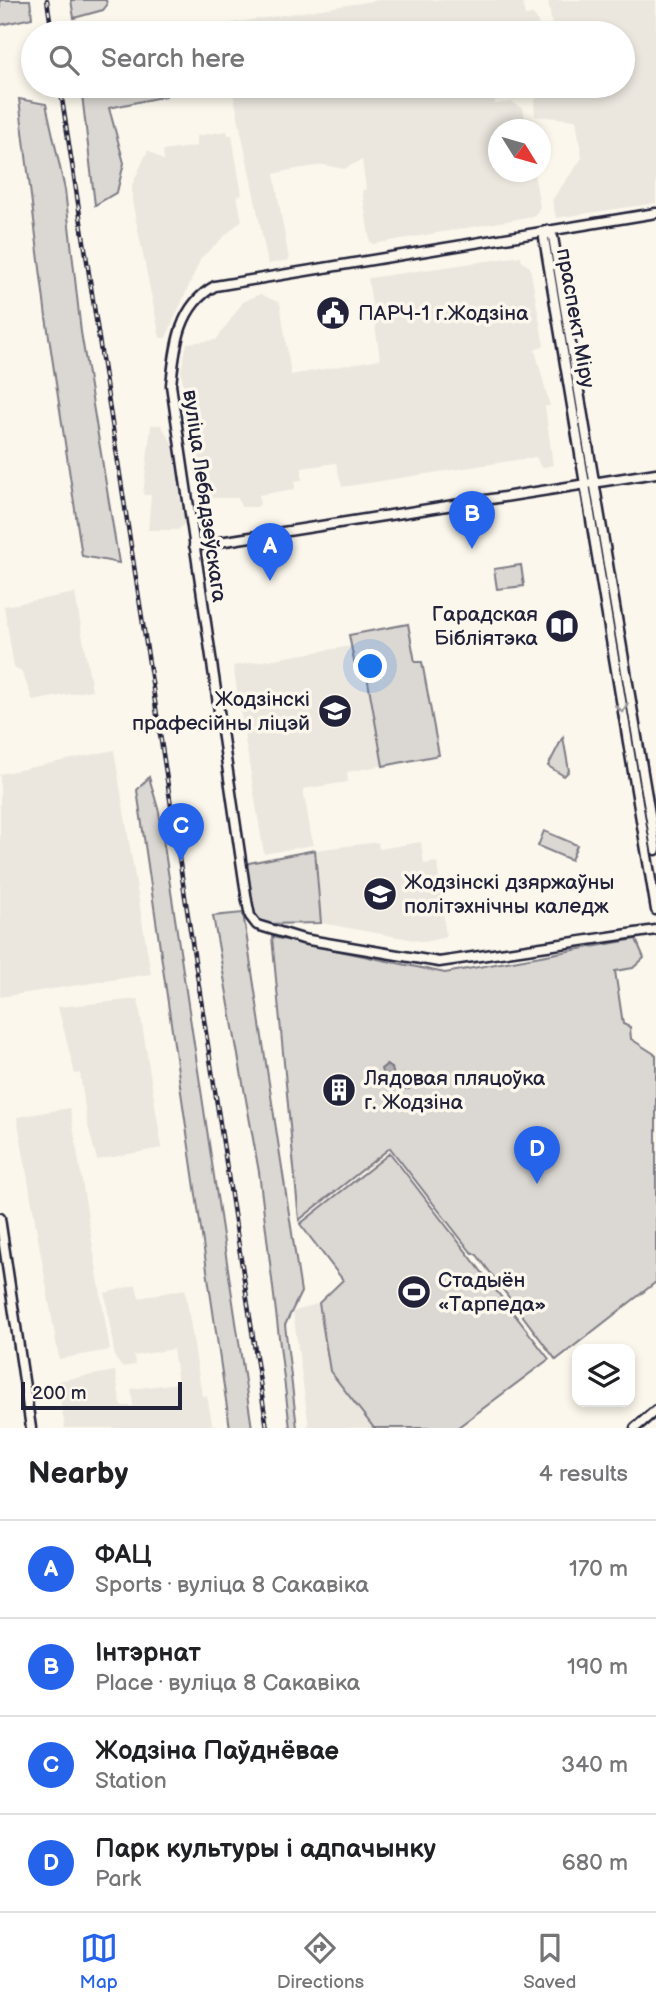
<!DOCTYPE html>
<html lang="en">
<head>
<meta charset="utf-8">
<style>
	body { margin:0; font-family:"Balsamiq Sans",sans-serif; background:#f6f6f6; color:#202124 }
	.controls { position:absolute; right:21px; bottom:21px; display:grid; overflow:hidden; border-radius:14px; box-shadow:0 4px 10px #0003 }
	.controls button { width:63px; height:63px; display:grid; place-items:center; padding:0; border:0; border-bottom:2px solid #e0e0e0; background:#fff; color:#202124; font:35px sans-serif }
	.compass { position:absolute; left:488px; top:119px; width:63px; height:63px; border-radius:50%; background:#fff; box-shadow:0 4px 10px #0003; rotate:127deg }
	.scale { position:absolute; left:21px; bottom:18px; width:161px; box-sizing:border-box; padding-left:7px; border:4px solid #22223b; border-top:0; font-size:19px; line-height:24px; white-space:nowrap; color:#22223b; -webkit-text-stroke:5px #fbf7ec; paint-order:stroke }
	.you { position:absolute; left:371px; top:667px; width:24px; height:24px; margin:-18px; border:5px solid #fff; border-radius:50%; background:#1a73e8; box-shadow:0 0 0 10px #1a73e833 }
	.badge { display:grid; place-items:center; width:46px; height:46px; border-radius:50%; background:#2563eb; color:#fff; font-size:23px; font-weight:700 }
	.pin { position:absolute; translate:-50% -58px; filter:drop-shadow(0 2px 4px #0008) }
	.pin::after { content:''; position:absolute; top:37px; width:24px; height:21px; background:inherit; clip-path:polygon(0 0,100% 0,50% 100%) }
	.list { margin:0; padding:0; list-style:none }
	h2 { display:flex; justify-content:space-between; align-items:center; height:91px; margin:0; padding:0 28px; font-size:30px }
	h2 small { font-size:23px; font-weight:400; color:#757577 }
	.list li { display:grid; grid-template-columns:46px 1fr auto; gap:21px; align-items:center; box-sizing:border-box; height:98px; padding:0 28px; border-top:2px solid #e0e0e0 }
	.list b { display:block; font-size:26px; white-space:nowrap }
	.list p { margin:0; font-size:23px; white-space:nowrap; color:#757577 }
	.list em { font-size:23px; font-style:normal; color:#757577 }
	.icon { flex:none; width:38px; height:38px; fill:none; stroke:currentColor; stroke-width:2; stroke-linecap:round; stroke-linejoin:round }
	.map { position:relative; flex:none; width:656px; height:1428px; overflow:hidden }
	.search { position:absolute; background:#fff; box-shadow:0 4px 10px #0003; left:21px; right:21px; top:21px; height:77px; display:flex; align-items:center; gap:18px; box-sizing:border-box; padding:0 24px; border-radius:38px; color:#757577; font-size:26px }
	.sheet { height:483px; background:#fff }
	nav { display:flex; justify-content:space-around; align-items:center; box-sizing:border-box; height:98px; border-top:2px solid #e0e0e0; background:#fff; font-size:19px; color:#757577 }
	nav a { display:grid; justify-items:center; gap:4px }
	nav .on { color:#2563eb }
	.map>svg:first-child { display:block }
</style>
</head>
<body>
<div class="map">
<svg width="656" height="1428" viewBox="0 0 656 1428">
	<rect width="100%" height="100%" fill="#fbf7ec"/>
	<filter id="ink" filterUnits="userSpaceOnUse"><feTurbulence type="fractalNoise" baseFrequency=".0143" numOctaves="2"/><feDisplacementMap in="SourceGraphic" scale="14" xChannelSelector="R" yChannelSelector="G"/><feConvolveMatrix kernelMatrix="1 2 1 2 8 2 1 2 1" color-interpolation-filters="sRGB"/></filter>
	<g filter="url(#ink)">
		<g fill="#ebe7df">
			<path d="M379 0H546L523 4 525 16 532 15 537 19 541 33H167Z"/>
			<path d="M548 0H656V203L556 218 552 200 582 158 576 120 535 116 534 101 539 96 551 95 557 86H623V62L631 60 627 38 623 39V33H553Z"/>
			<path d="M493 86 495 104 512 102 523 109 527 129 498 130V172H534L540 207 535 216 373 244 370 242 362 191 366 189 362 160 344 169 324 165 290 170 274 174 289 260 268 264 232 87Z"/>
			<path d="M227 131 228 135H232L235 154 242 195 237 196 242 220 201 258 166 338H160L132 201V185L148 150 164 161 163 151 197 146 196 136Z"/>
			<path d="M521 256 522 262 530 267 544 346 535 350 550 406H545L553 465 541 468 536 457 342 487 336 463 302 468V480L295 481V489L259 495 260 505 256 507H241L238 498H202L181 371 187 343 216 340 243 302 260 294 280 303 291 375 380 359 368 278Z"/>
			<path d="M151 425H161L174 446 185 523 178 530H148L151 495H143Z"/>
			<path d="M75 593 92 690 33 701 22 672 14 667 4 606Z"/>
			<path d="M408 624 415 662H422L439 755 347 772 348 782 303 789 313 845 264 854 233 666 351 646 349 635Z"/>
			<path d="M114 750 151 974 0 997V774Z"/>
			<path d="M378 842 379 849 421 842 424 864 437 862 446 937 425 942 321 923 315 850Z"/>
			<path d="M138 999 162 1148 97 1160 87 1122 80 1073 75 1074 58 1007Z"/>
			<path d="M70 1108 110 1350 59 1359 17 1117Z"/>
			<path d="M136 1285 139 1298 185 1289 202 1396H207L213 1428H65L57 1381 115 1371 121 1406H133L131 1389 178 1383 173 1349 134 1356 135 1365 122 1367 115 1358 105 1293Z"/>
			<path d="M319 1303 330 1371 374 1428H309L293 1312Z"/>
		</g>
		<g fill="#dbd8d3" stroke="#7e7d87" stroke-width="2">
			<path d="M0 0H30L32 18 0 25Z"/>
			<path d="M71 0H106L107 5 103 10 74 18Z"/>
			<path d="M81 86H164L166 96 109 108 124 163 117 192 95 205Z"/>
			<path d="M19 99 46 104 65 190 81 332 119 563 82 556 46 317Z"/>
			<path d="M521 565 524 586 497 589 494 569Z"/>
			<path d="M408 624 415 662H422L439 755 383 766 366 670 356 671 349 635Z"/>
			<path d="M563 737 569 771 564 776 548 766Z"/>
			<path d="M149 777 159 812 252 1428H230L137 790Z"/>
			<path d="M544 831 577 845 571 860 538 846Z"/>
			<path d="M315 850 321 923 263 924 252 913 245 868 249 863Z"/>
			<path d="M243 913 301 1292 285 1325 297 1428H290L259 1172 213 916Z"/>
			<path d="M272 937 445 973 636 939 644 958 633 968 615 971 623 1024 630 1027 631 1039 656 1055V1282L556 1360 477 1255 471 1252 390 1148 299 1220Z"/>
			<path d="M390 1153 549 1359 457 1428H374L330 1371 319 1303 343 1280 300 1224Z"/>
		</g>
		<path fill="#b1aeb0" stroke="#787681" stroke-width="2" d="M386 1065 392 1068 395 1081 412 1082 409 1089H400L398 1084 386 1083 381 1069Z"/>
		<g fill="none" stroke-linecap="round" stroke-linejoin="round">
			<g stroke="#22223b" stroke-width="13">
				<g id="secondary">
					<path d="M656 213 215 286C178 306 175 348 171 385L247 901 250 916 257 925 303 939 439 962 656 930"/>
					<path d="M547 230 544 238 656 910"/>
					<path d="M547 230 553 237 656 850"/>
					<path d="M194 546 656 473"/>
					<path d="M0 1218 31 1428"/>
					<path d="M635 1428 656 1410"/>
				</g>
			</g>
			<use href="#secondary" stroke="#fbf7ec" stroke-width="8"/>
			<g stroke="#22223b" stroke-width="4.5">
				<g id="rail">
					<path d="M47 0 52 33"/>
					<path d="M60 86 267 1428"/>
				</g>
			</g>
			<use href="#rail" stroke="#fbf7ec" stroke-width="2" stroke-dasharray="5" stroke-linecap="butt"/>
		</g>
		<defs><path id="oneway-chevron" d="M-2-3.5L2.5 0L-2 3.5" fill="none" stroke-width="1.6" stroke-linecap="round" stroke-linejoin="round" transform="scale(1.75)"/></defs>
		<use stroke="#99979c" href="#oneway-chevron" transform="translate(622 708) rotate(81)"/>
	</g>
	<defs>
		<g id="civic-disc" transform="scale(1.75)"><circle r="9.5" fill="#22223b" stroke="#fbf7ec"/><path d="M-.6-6.5H3V-4.5H.6V-3L4-1V1h2V6H-6V1h2V-1L-.6-3ZM-1.2 2.5V6h2.4V2.5Z" fill="#fff"/></g>
		<g id="library-disc" transform="scale(1.75)"><circle r="9.5" fill="#22223b" stroke="#fbf7ec"/><path d="M-6-4Q-3-5.5-.7-3.5V5Q-3 3-6 4ZM6-4Q3-5.5 .7-3.5V5Q3 3 6 4Z" fill="#fff"/></g>
		<g id="university-disc" transform="scale(1.75)"><circle r="9.5" fill="#22223b" stroke="#fbf7ec"/><path d="M0-5L7-2L0 1L-7-2ZM-4 1L0 2.5L4 1V4Q0 6-4 4Z" fill="#fff"/></g>
		<g id="building-disc" transform="scale(1.75)"><circle r="9.5" fill="#22223b" stroke="#fbf7ec"/><path d="M-4-6H4V6H1V3H-1V6H-4ZM-2.5-4.3h1.7v1.8h-1.7ZM.8-4.3h1.7v1.8H.8ZM-2.5-1h1.7V.8h-1.7ZM.8-1h1.7V.8H.8Z" fill="#fff"/></g>
		<g id="stadium-disc" transform="scale(1.75)"><circle r="9.5" fill="#22223b" stroke="#fbf7ec"/><path d="M0-5a6.5 5 0 1 0 0 10a6.5 5 0 1 0 0-10ZM-3.5-1.8h7v3.6h-7Z" fill="#fff"/></g>
	</defs>
	<g fill-rule="evenodd">
		<use href="#civic-disc" x="333" y="313"/>
		<use href="#library-disc" x="562" y="626"/>
		<use href="#university-disc" x="335" y="711"/>
		<use href="#university-disc" x="380" y="894"/>
		<use href="#building-disc" x="339" y="1090"/>
		<use href="#stadium-disc" x="414" y="1292"/>
	</g>
	<g text-anchor="middle" stroke-width="7" stroke-linejoin="round" paint-order="stroke">
		<g font-size="21" fill="#22223b" stroke="#fbf7ec" text-anchor="start">
			<text x="358" y="320">ПАРЧ-1 г.Жодзіна</text>
			<text x="538" y="621" text-anchor="end">Гарадская<tspan x="538" dy="24">Бібліятэка</tspan></text>
			<text x="310" y="706" text-anchor="end">Жодзінскі<tspan x="310" dy="24">прафесійны ліцэй</tspan></text>
			<text x="404" y="889">Жодзінскі дзяржаўны<tspan x="404" dy="24">політэхнічны каледж</tspan></text>
			<text x="364" y="1085">Лядовая пляцоўка<tspan x="364" dy="24">г. Жодзіна</tspan></text>
			<text x="438" y="1287">Стадыён<tspan x="438" dy="24">«Тарпеда»</tspan></text>
		</g>
		<g font-size="21" fill="#22223b" stroke="#fbf7ec">
			<text transform="translate(576 318) rotate(80)" y="7">праспект Міру</text>
			<text transform="translate(205 496) rotate(82)" y="7">вуліца Лебядзеўскага</text>
		</g>
	</g>
</svg>
<div class="controls">
<button><svg class="icon" aria-label="layers" viewBox="0 0 24 24"><path d="M12 4l9 5-9 5-9-5zM3 14l9 5 9-5"/></svg></button>
</div>
<svg class="compass" viewBox="-18 -18 36 36"><path d="M0-13l5 13h-10z" fill="#e53935"/><path d="M0 13l5-13h-10z" fill="#757577"/></svg>
<div class="scale">200 m</div>
<div class="you"></div>
<div class="pin badge" style="left:270px;top:581px">A</div>
<div class="pin badge" style="left:472px;top:549px">B</div>
<div class="pin badge" style="left:181px;top:861px">C</div>
<div class="pin badge" style="left:537px;top:1184px">D</div>
<div class="search"><svg class="icon" aria-label="search" viewBox="0 0 24 24"><circle cx="10" cy="10" r="6"/><path d="M15 15l6 6"/></svg>Search here</div>
</div>
<section class="sheet">
<h2>Nearby<small>4 results</small></h2>
<ul class="list">
<li><span class="badge">A</span><div><b>ФАЦ</b><p>Sports · вуліца 8 Сакавіка</p></div><em>170 m</em></li>
<li><span class="badge">B</span><div><b>Інтэрнат</b><p>Place · вуліца 8 Сакавіка</p></div><em>190 m</em></li>
<li><span class="badge">C</span><div><b>Жодзіна Паўднёвае</b><p>Station</p></div><em>340 m</em></li>
<li><span class="badge">D</span><div><b>Парк культуры і адпачынку</b><p>Park</p></div><em>680 m</em></li>
</ul>
</section>
<nav>
<a class="on"><svg class="icon" aria-label="map" viewBox="0 0 24 24"><path d="M3 6l6-2 6 2 6-2v14l-6 2-6-2-6 2zM9 4v14M15 6v14"/></svg>Map</a>
<a><svg class="icon" aria-label="directions" viewBox="0 0 24 24"><path d="M12 3l9 9-9 9-9-9zM9 14v-3h6M13 9l2 2-2 2"/></svg>Directions</a>
<a><svg class="icon" aria-label="saved" viewBox="0 0 24 24"><path d="M7 4h10v16l-5-4-5 4z"/></svg>Saved</a>
</nav>
</body>
</html>
